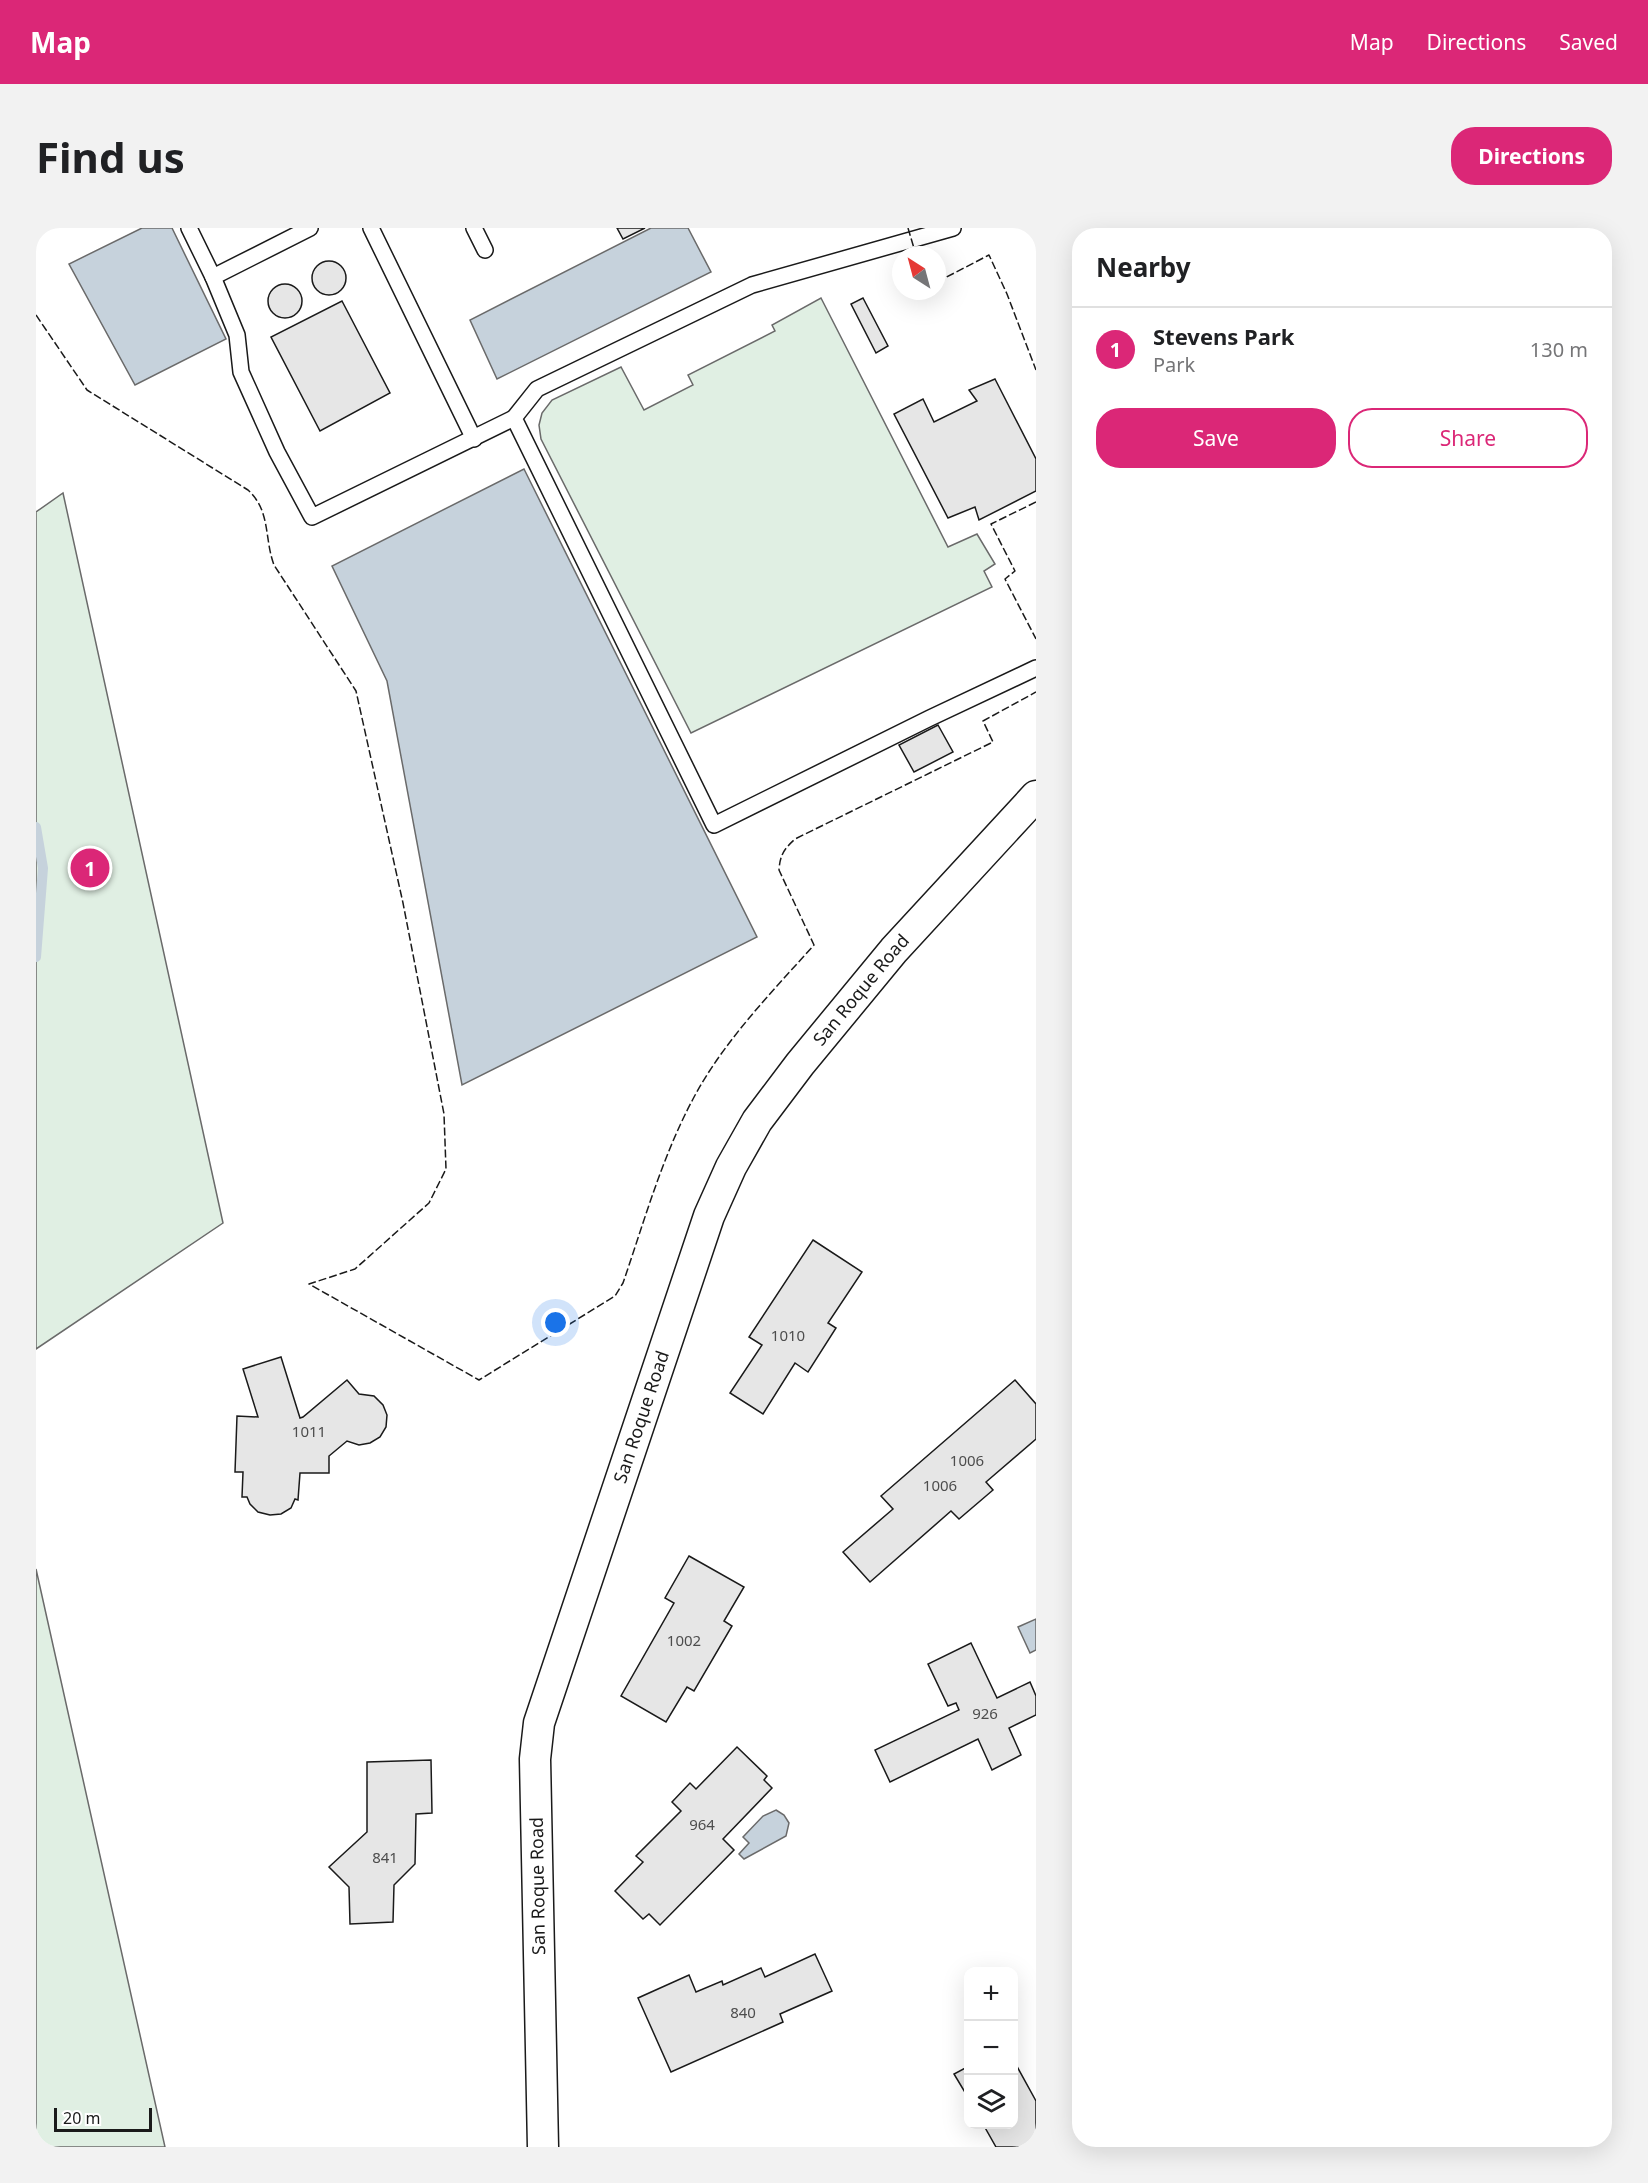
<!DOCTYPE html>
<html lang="en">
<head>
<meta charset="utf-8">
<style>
	body { margin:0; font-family:"Noto Sans",sans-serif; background:#f2f2f2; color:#202124 }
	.controls { position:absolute; right:18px; bottom:18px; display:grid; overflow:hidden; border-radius:12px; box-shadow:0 6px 24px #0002 }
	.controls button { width:54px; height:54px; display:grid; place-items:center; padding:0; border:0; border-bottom:2px solid #e0e0e0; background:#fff; color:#202124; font:30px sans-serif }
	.compass { position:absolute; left:856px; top:18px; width:54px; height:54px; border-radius:50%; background:#fff; box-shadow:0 6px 24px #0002; rotate:324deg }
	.scale { position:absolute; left:18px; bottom:15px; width:98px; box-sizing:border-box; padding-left:6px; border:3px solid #1a1a1a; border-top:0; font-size:16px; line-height:21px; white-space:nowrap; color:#1a1a1a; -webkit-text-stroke:4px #fff; paint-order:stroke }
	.you { position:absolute; left:520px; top:1095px; width:21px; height:21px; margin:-15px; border:4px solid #fff; border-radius:50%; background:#1a73e8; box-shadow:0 0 0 9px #1a73e833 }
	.badge { display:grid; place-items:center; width:39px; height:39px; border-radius:50%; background:#db2777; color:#fff; font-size:20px; font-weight:700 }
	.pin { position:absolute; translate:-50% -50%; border:3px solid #fff; box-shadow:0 2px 6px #0006 }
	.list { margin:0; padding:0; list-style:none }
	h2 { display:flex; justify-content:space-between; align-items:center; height:78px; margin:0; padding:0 24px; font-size:26px }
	h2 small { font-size:20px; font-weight:400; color:#757577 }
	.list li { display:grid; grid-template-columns:39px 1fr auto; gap:18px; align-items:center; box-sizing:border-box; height:84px; padding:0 24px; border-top:2px solid #e0e0e0 }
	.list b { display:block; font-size:22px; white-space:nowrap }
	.list p { margin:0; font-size:20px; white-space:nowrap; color:#757577 }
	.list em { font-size:20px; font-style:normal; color:#757577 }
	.actions { display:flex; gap:12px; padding:18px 24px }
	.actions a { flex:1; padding:14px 0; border:2px solid #db2777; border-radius:24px; text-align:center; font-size:21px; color:#db2777 }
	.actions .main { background:#db2777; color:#fff }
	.icon { flex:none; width:33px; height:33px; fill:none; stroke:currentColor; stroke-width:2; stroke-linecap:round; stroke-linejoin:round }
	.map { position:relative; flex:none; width:1000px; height:1919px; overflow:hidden; border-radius:24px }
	header { display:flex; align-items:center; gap:36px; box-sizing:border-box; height:84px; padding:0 30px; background:#db2777; color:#fff }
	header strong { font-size:28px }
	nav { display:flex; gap:33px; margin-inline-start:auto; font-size:21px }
	.intro { display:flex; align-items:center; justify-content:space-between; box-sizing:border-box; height:144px; padding:0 36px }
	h1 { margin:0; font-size:42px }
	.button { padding:15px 27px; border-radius:24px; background:#db2777; color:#fff; font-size:21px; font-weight:700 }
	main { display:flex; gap:36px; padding:0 36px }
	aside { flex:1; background:#fff; border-radius:24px; box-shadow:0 6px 24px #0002 }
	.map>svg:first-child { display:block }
</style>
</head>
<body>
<header>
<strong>Map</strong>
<nav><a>Map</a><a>Directions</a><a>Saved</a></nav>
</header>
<div class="intro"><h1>Find us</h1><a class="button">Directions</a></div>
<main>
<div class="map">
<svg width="1000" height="1919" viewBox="0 0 1000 1919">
	<rect width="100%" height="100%" fill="#fff"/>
	<g fill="#e0efe3" stroke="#6a6a6a" stroke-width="1.5">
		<path d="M785 70 912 319 941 306 959 336 948 343 956 359 655 505 505 211 503 197 506 185 516 172 585 139 608 182 657 157 652 147 739 103 736 97Z"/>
		<path d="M27 265 187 995 0 1121V284Z"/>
		<path d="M0 1341 129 1919H0Z"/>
	</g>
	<g fill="#c6d2dc" stroke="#6a6a6a" stroke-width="1.5">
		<path d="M106 0H136L190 111 99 157 33 36Z"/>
		<path d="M615 0H652L675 44 461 151 434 92Z"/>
		<path d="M488 241 721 709 426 857 351 453 296 338Z"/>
		<path d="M1000 1391V1422L994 1425 982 1399Z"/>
		<path d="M740 1582 748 1587 753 1595 750 1608 708 1631 703 1626 713 1615 707 1609 727 1588Z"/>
	</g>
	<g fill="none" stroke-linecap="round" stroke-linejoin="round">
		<path stroke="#c6d2dc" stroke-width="10" d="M0 599 7 640 0 729"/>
	</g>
	<g fill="#e6e6e6" stroke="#1a1a1a" stroke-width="1.5">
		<path d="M581 0H609L587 11Z"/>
		<circle cx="293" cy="50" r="17"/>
		<circle cx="249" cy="73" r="17"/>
		<path d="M827 70 852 118 840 125 815 76Z"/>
		<path d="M306 73 354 165 284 203 235 109Z"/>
		<path d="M959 151 1000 231V263L943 292 939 279 912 290 858 186 887 171 898 194 941 173 933 162Z"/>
		<path d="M902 497 917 524 878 544 863 517Z"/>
		<path d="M777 1012 826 1044 792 1095 800 1100 772 1144 759 1135 727 1186 694 1165 726 1117 713 1109Z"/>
		<path d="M245 1129 264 1190 267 1189 311 1152 323 1166 338 1168 347 1177 351 1187 350 1199 344 1209 334 1215 323 1217 311 1213 293 1228V1245H264L262 1272 259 1271 255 1280 245 1286 234 1287 222 1284 214 1276 211 1269H206L207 1244H199L201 1188 222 1189 207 1141Z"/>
		<path d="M979 1152 1000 1176V1211L950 1254 957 1262 923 1291 915 1283 834 1354 807 1324 857 1281 845 1268Z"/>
		<path d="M653 1328 708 1359 688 1393 696 1398 658 1463 651 1459 630 1494 585 1468 638 1375 629 1370Z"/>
		<path d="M935 1415 961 1470 994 1454 1000 1468V1487L973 1500 985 1527 956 1542 942 1511 854 1554 839 1522 923 1482 920 1475 912 1478 892 1436Z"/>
		<path d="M701 1519 731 1548 728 1552 736 1560 687 1611 698 1622 624 1697 613 1686 607 1691 579 1663 607 1634 600 1628 645 1583 636 1574 654 1555 660 1561Z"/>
		<path d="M395 1532 396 1585 380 1586 379 1636 358 1657 357 1694 314 1696 313 1659 293 1639 331 1604V1534Z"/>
		<path d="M779 1726 796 1763 744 1786 747 1794 635 1844 602 1770 653 1747 660 1764 686 1753 687 1757 725 1740 729 1749Z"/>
		<path d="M978 1833 1000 1873V1916L995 1919H960L947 1896H978Z"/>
		<path d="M933 1838V1871L918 1846Z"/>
	</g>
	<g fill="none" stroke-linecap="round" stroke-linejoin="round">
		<g stroke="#1a1a1a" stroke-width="18">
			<g id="service">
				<path d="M153 0 177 49 201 107 205 144 241 224 276 289 478 190"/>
				<path d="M335 0 438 211"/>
				<path d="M438 0 449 22"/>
				<path d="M917 0 716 57 501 161 478 190 678 597 894 490 1000 440"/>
				<path d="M177 49 274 0"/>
			</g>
		</g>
		<g stroke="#1a1a1a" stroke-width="33">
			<g id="minor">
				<path id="s1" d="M507 1919 499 1531 503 1495 673 988 695 939 721 893 764 836 858 722 1000 568"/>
			</g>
		</g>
		<use href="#service" stroke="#fff" stroke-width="15"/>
		<use href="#minor" stroke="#fff" stroke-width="30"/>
		<g stroke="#1a1a1a" stroke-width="1.5" stroke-dasharray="8 3" stroke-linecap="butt">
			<path d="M872 0 880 27"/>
			<path d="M901 54 953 27 971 66 1000 142"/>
			<path d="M0 87 51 162 212 262C235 283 228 310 238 337L320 463 367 675 408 886 410 941 393 975 319 1041 273 1056 443 1152 579 1068 587 1055C608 994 626 929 657 871 687 814 735 765 778 717L743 642C744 627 748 621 759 611L957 514 947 493 1000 464"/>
			<path d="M1000 274 955 296 979 343 969 351 1000 411"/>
		</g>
	</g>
	<g text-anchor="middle" stroke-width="4.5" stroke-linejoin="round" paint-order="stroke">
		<g font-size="15" fill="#4d4d4d">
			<text x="752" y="1113">1010</text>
			<text x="273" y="1209">1011</text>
			<text x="931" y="1238">1006</text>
			<text x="904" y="1263">1006</text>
			<text x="648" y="1418">1002</text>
			<text x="949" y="1491">926</text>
			<text x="666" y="1602">964</text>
			<text x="349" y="1635">841</text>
			<text x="707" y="1790">840</text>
		</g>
		<g font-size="18" fill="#1a1a1a" stroke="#fff">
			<text dy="6" stroke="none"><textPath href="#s1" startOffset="1233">San Roque Road</textPath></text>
			<text dy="6" stroke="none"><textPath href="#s1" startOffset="747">San Roque Road</textPath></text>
			<text transform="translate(502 1658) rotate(-91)" y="6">San Roque Road</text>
		</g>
	</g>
</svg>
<div class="controls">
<button>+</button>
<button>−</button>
<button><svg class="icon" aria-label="layers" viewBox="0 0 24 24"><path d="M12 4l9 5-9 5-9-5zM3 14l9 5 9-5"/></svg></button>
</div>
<svg class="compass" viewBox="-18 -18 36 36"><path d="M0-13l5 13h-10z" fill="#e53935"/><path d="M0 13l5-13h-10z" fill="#757577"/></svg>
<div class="scale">20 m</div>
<div class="you"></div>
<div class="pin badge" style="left:54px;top:640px">1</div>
</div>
<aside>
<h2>Nearby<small></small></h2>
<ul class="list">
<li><span class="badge">1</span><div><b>Stevens Park</b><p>Park</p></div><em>130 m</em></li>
</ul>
<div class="actions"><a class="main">Save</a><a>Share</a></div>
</aside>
</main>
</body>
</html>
